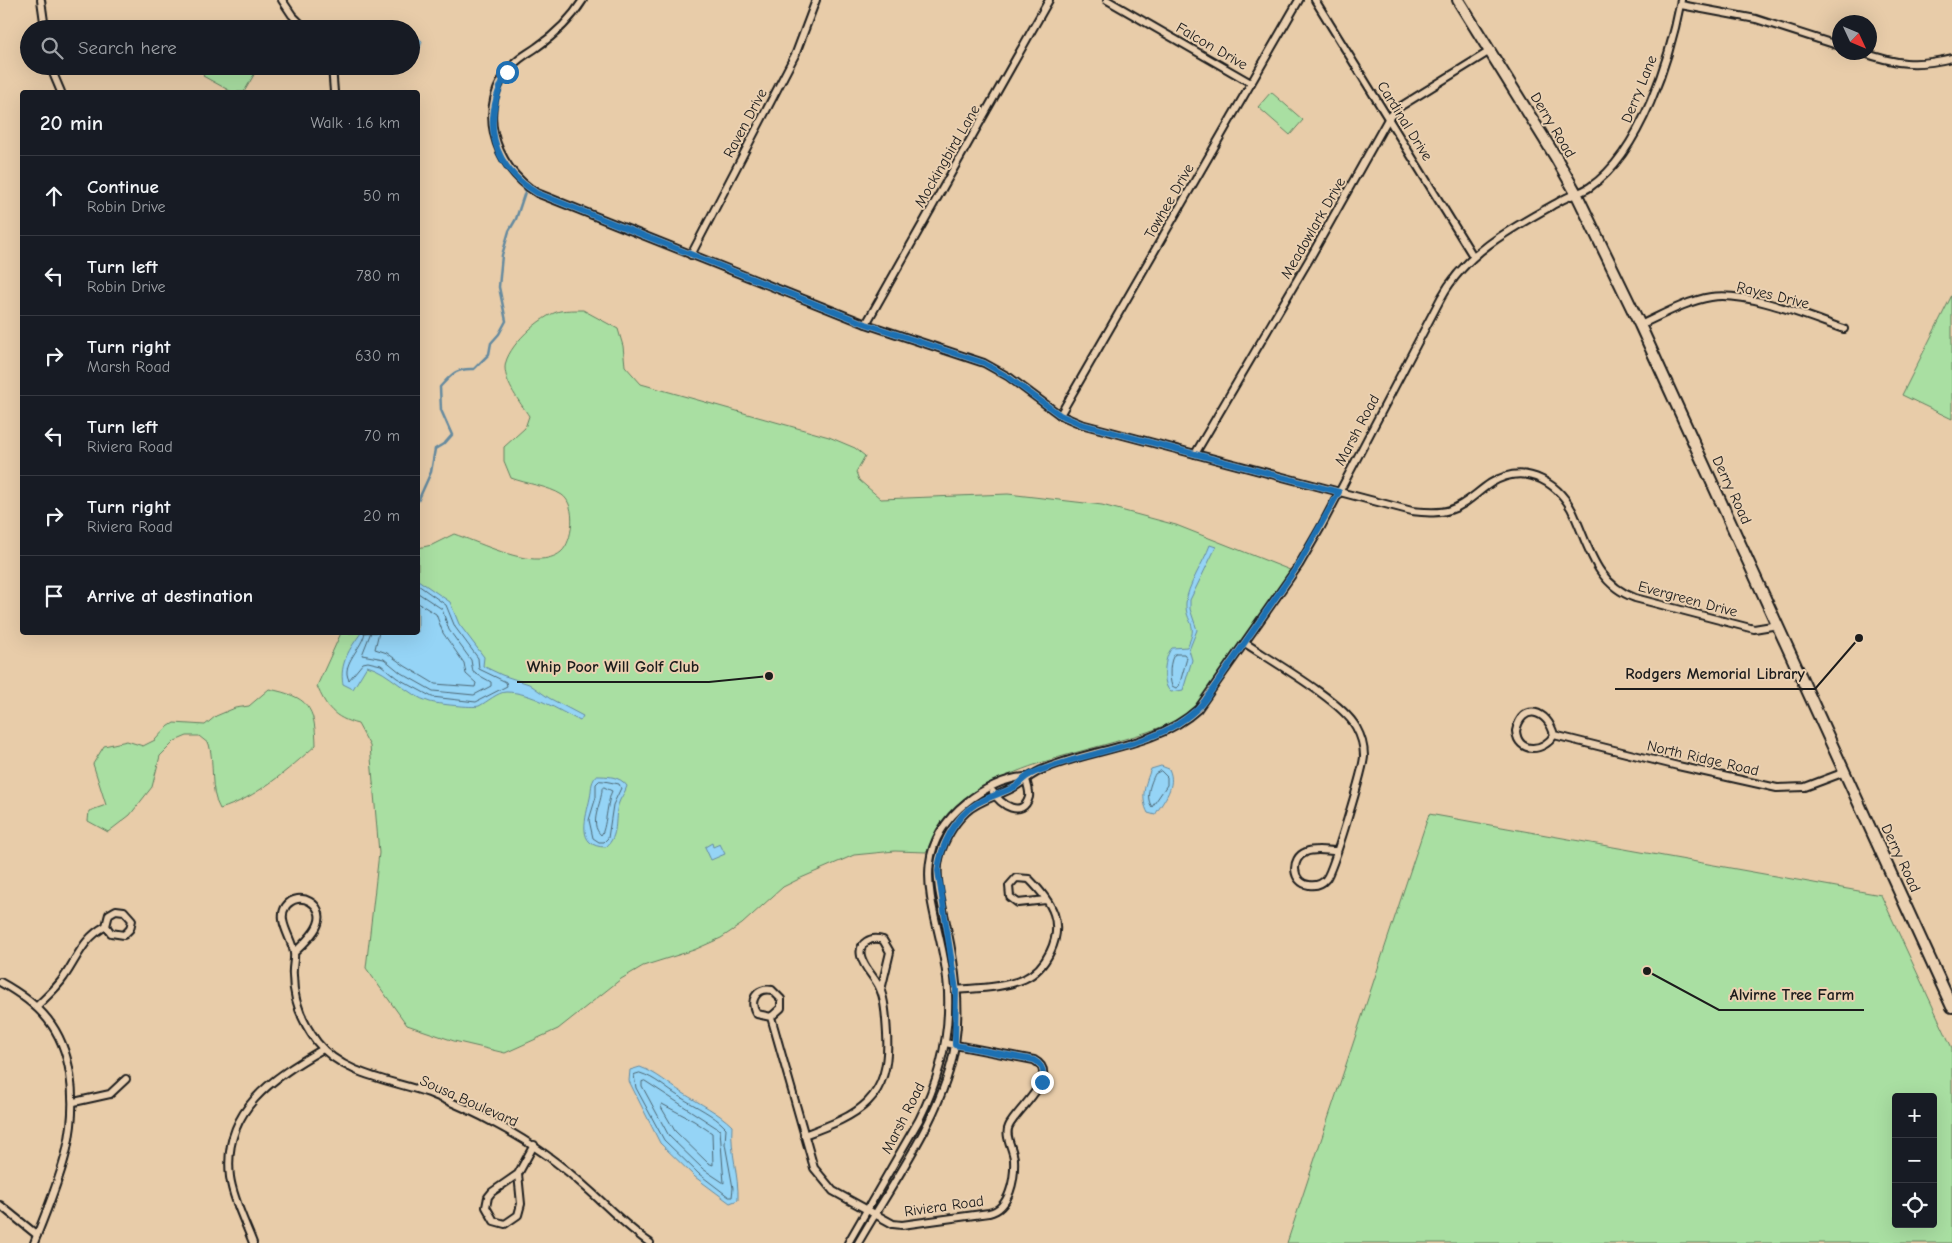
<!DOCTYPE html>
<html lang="en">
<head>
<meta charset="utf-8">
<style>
	body { margin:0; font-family:"Comic Neue",sans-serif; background:#20242c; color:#f1f3f6 }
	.controls { position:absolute; right:15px; bottom:15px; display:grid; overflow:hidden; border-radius:5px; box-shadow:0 5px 20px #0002 }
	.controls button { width:45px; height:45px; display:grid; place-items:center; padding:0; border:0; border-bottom:1px solid #363941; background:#171b24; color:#f1f3f6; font:25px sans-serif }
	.compass { position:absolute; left:1832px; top:15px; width:45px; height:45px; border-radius:50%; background:#171b24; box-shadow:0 5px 20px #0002; rotate:134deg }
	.stop { position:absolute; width:15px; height:15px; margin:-11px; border:4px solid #1f6fb2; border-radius:50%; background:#fff }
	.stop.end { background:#1f6fb2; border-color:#fff; box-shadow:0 1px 5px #0008 }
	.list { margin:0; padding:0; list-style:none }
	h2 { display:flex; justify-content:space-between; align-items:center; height:65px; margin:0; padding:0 20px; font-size:21px }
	h2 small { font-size:16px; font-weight:400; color:#9ea1a6 }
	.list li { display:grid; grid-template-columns:32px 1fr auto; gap:15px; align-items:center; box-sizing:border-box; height:80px; padding:0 20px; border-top:1px solid #363941 }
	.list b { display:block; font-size:19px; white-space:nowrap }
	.list p { margin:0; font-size:16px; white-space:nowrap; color:#9ea1a6 }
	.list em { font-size:16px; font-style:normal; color:#9ea1a6 }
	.icon { flex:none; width:28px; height:28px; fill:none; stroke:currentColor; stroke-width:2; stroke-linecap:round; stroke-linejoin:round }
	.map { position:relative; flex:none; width:1952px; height:1243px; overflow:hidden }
	.search { position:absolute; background:#171b24; box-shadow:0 5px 20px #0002; left:20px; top:20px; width:400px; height:55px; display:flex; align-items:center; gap:12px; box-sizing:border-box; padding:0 18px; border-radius:28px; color:#9ea1a6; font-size:19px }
	.panel { position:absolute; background:#171b24; box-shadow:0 5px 20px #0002; left:20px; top:90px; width:400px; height:545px; border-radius:5px }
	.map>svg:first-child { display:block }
</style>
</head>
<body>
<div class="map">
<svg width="1952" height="1243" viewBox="0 0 1952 1243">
	<rect width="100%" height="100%" fill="#e8cca9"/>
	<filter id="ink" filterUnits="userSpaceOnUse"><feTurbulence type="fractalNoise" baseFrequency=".02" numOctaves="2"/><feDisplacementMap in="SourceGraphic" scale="10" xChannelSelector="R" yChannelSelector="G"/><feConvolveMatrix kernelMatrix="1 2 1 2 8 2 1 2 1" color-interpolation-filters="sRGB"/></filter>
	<g filter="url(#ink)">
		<g fill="#a9dfa2" stroke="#627e5f" fill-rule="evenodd">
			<path d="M209 66H259L244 92H232L203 76Z"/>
			<path d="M1271 92 1303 120 1290 135 1258 107Z"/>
			<path d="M1952 295V419L1902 395Z"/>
			<path d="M583 310 618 329 623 346 625 366 641 384 829 437 855 448 865 456 856 472 859 480 881 499 1008 494 1102 505 1176 525 1290 570 1243 641 1191 711C1170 726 1145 733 1121 740 1054 760 952 776 927 852L895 851 854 855 801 878 783 887 742 924 721 938 694 950 643 966 621 979 558 1029 505 1053 454 1041 407 1025 366 968 379 853 370 746 358 724C334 718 326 707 317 686L341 633 418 632V548L432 545 454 534C478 542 514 560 539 559 546 559 555 557 561 552 573 542 577 505 562 495 548 486 527 484 511 478L504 461V447L525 428 529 416C520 402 505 384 505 367 506 347 541 315 560 311 567 310 576 310 583 310Z"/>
			<path d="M269 689C308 697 315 706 316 745 288 770 256 798 220 809 209 790 215 765 209 744L199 736H187L175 741 160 756 152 787 130 815 108 832 88 821 89 811 106 805 93 764 104 746 127 741 143 746 155 740 166 728 174 723 205 725 216 716 235 708 249 706Z"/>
			<path d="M1429 814 1881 895 1952 1048V1243H1287ZM1896 1097H1933V1224H1896Z"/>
		</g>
		<g fill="#95d4f6" stroke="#658a9f">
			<path d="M411 30 422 41 419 53 411 57Z"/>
			<path d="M1210 545 1216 547 1190 600V609L1197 630 1189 650 1192 660 1183 690 1171 692C1161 685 1164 656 1172 648L1187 647C1200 622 1185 624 1186 603 1187 586 1204 562 1210 545Z"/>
			<path d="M418 580 450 602 459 624 484 657 483 666 502 675 529 684 549 698 583 716 580 721C558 710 531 692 506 692 498 692 487 702 479 706 473 708 437 704 430 702 406 695 390 672 367 666L353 689 343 684C339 664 350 648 361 633L418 632Z"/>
			<path d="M1161 766 1169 769C1177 786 1164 800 1155 815L1148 813C1140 798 1145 784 1151 769Z"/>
			<path d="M596 776C607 776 620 776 627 786 625 793 620 798 618 805 614 821 619 835 606 847 575 847 586 817 590 798 592 789 590 784 596 776Z"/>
			<path d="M712 843 713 847 720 844 725 854 711 860 705 847Z"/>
			<path d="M640 1067C657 1073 668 1084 683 1093 700 1104 718 1112 732 1126 730 1152 739 1175 738 1200L730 1203 695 1177 660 1143 629 1081 630 1070Z"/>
		</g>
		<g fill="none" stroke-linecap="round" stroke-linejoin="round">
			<g stroke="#4c6673" stroke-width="1">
				<path d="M365 632C363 648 340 664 349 680L363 663 368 662 381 665 397 678 432 697 476 702 507 686 506 682 479 669 478 658 455 627 446 605 418 585"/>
				<path d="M371 632 362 655 384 659 401 673 433 691 474 695 491 686V682L473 672 471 660 449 630 442 609 418 593"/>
				<path d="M379 632 375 649 387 653 405 666 435 684 475 687 476 683 466 674 464 663 443 633 436 614 418 603"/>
				<path d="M1175 654H1184L1187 658 1179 686 1176 688 1172 686C1169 679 1169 659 1175 654Z"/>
				<path d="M1161 771 1167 777V785L1152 807C1145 797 1150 784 1155 774Z"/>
				<path d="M604 781 619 784 621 788 613 805 608 838 604 842H599L593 838 589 820 596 797V784L599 781Z"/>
				<path d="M604 787 612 791C607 801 606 830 601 835 588 823 602 804 602 789Z"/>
				<path d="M640 1073C656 1078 666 1089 680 1097 696 1107 713 1114 726 1128L725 1144 733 1188 732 1197H729L699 1174 664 1140 636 1088 634 1075Z"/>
				<path d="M645 1081 720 1130 724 1183 703 1169 669 1136 642 1086V1082Z"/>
				<path d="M662 1104 694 1121 712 1133 713 1165 708 1163 675 1131 661 1107Z"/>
			</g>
			<path stroke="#658a9f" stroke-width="2.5" d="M418 501 431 472 435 449 445 443 452 435 441 410 440 387C452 374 456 368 474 369L489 354 491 343 499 334 506 321 499 287 502 255 509 231 516 219 526 189"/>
			<g stroke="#1c1c1c" stroke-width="10">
				<g id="street">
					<path d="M41 0 45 29"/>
					<path d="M282 0 292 15 306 29"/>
					<path d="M583 0C571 19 556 34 537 47 529 53 520 57 513 65 474 105 494 167 537 193L866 324 984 363 1009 377 1060 415 1081 424 1412 511C1424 512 1438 514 1450 510 1466 505 1477 492 1491 483 1527 461 1562 484 1576 519 1590 551 1598 585 1635 598L1754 629 1778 625"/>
					<path d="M1107 0 1251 83"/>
					<path d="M1315 0 1473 256"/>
					<path d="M1681 5 1756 19 1840 46"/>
					<path d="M1861 52C1895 64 1916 67 1952 58"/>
					<path d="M50 66 61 92"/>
					<path d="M332 66 334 92"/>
					<path d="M691 255 796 53 816 0"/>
					<path d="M866 324 1049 0"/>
					<path d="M1640 325C1662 315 1686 301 1711 297 1747 291 1809 317 1844 329"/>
					<path d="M1060 415 1299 0"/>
					<path d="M1195 454 1310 258 1388 119 1398 108 1490 51"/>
					<path d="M1245 643C1272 661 1342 701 1356 727 1361 736 1364 746 1364 756 1364 767 1333 871 1326 879 1322 884 1316 886 1309 885 1292 883 1290 858 1306 852 1315 848 1327 851 1336 851"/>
					<path d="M1554 735C1544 752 1518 754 1516 731 1522 702 1548 710 1554 735L1678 766 1777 788 1805 787 1845 772"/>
					<path d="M993 792C1000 805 1023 819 1029 797 1030 791 1027 783 1025 777"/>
					<path d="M294 953C302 945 314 935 318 924 326 905 299 889 286 906 276 920 292 938 294 953 295 960 292 968 293 975 293 1000 302 1022 317 1042 343 1075 391 1080 429 1093 452 1102 476 1113 498 1125 532 1143 562 1165 590 1191 609 1208 628 1228 650 1243"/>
					<path d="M0 982C40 1004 63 1028 70 1074 80 1138 56 1185 34 1243"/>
					<path d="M955 990C977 988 1003 988 1024 979 1046 969 1062 938 1054 914 1050 902 1038 888 1029 879L1016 878 1009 886 1010 897 1018 903 1046 900"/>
					<path d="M37 1006C46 997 57 988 64 977 78 957 83 938 106 926L111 933 124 935 130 929 132 920 124 911 116 910 109 914 106 926"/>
					<path d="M771 1017 781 1008V999L772 990C756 987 748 1002 757 1014L771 1017 814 1168 833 1191 893 1224 902 1225 989 1213C1010 1209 1015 1178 1014 1159 1013 1148 1004 1136 1009 1126 1017 1109 1062 1075 1034 1060L945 1043"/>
					<path d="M74 1102 110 1094 126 1079"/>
					<path d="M804 1135C859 1115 891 1100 887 1034 886 1021 886 1002 880 989 876 978 864 969 861 956 858 943 871 936 883 940L890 952 881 990"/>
					<path d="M518 1174 521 1204 518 1215 505 1224 494 1221 486 1207 488 1197 492 1192 518 1174 534 1145"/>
					<path d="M0 1205 37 1235"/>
					<path d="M253 1243C245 1222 233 1199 230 1177 222 1110 273 1078 323 1049"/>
					<path d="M848 1243 919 1120C939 1080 950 1037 948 992 946 921 896 859 967 802 983 789 1005 778 1025 777"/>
					<path d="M858 1243C891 1185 946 1111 955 1044 961 1006 955 966 947 928 943 907 936 886 938 865 940 847 952 825 966 812 980 799 1000 796 1016 786 1026 780 1033 773 1044 769 1094 748 1157 747 1198 709L1299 565 1321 527 1441 298C1467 250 1516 226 1562 200 1571 195 1581 193 1590 187 1641 152 1670 58 1681 0"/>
				</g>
			</g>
			<g stroke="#1c1c1c" stroke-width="14">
				<path id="primary" d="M1458 0 1555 156 1576 193 1640 325 1952 1007"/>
			</g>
			<use href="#street" stroke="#ead0b1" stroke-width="6"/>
			<use href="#primary" stroke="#ead0b1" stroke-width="10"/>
		</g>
	</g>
	<g fill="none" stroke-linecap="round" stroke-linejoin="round" filter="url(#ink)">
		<path stroke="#1f6fb2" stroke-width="6" d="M507 72C482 120 489 164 537 193L866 324 984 363 1008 377 1060 415 1081 424 1339 492 1299 564 1205 700C1171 744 1098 749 1047 768 1040 770 1032 773 1026 777 1022 780 1019 784 1015 787 1002 793 988 797 976 804 955 817 940 846 938 871L956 990 955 1045 1034 1060C1043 1065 1045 1072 1042 1082"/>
	</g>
	<g text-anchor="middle" stroke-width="4" stroke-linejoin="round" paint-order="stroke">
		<g font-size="15" fill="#1c1c1c" stroke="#ead0b1">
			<text transform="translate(1212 46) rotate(30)" y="5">Falcon Drive</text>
			<text transform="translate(1639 89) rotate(-68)" y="5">Derry Lane</text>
			<text transform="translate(1405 121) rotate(58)" y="5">Cardinal Drive</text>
			<text transform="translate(745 123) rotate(-62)" y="5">Raven Drive</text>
			<text transform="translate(1553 125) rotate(59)" y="5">Derry Road</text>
			<text transform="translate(947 156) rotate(-60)" y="5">Mockingbird Lane</text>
			<text transform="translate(1169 201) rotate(-60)" y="5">Towhee Drive</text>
			<text transform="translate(1313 228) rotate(-60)" y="5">Meadowlark Drive</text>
			<text transform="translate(1773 295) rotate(14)" y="5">Rayes Drive</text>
			<text transform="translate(1357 430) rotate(-62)" y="5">Marsh Road</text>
			<text transform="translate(1732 490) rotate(65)" y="5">Derry Road</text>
			<text transform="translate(1688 599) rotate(15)" y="5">Evergreen Drive</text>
			<text transform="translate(1703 758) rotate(13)" y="5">North Ridge Road</text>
			<text transform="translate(1901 858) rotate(65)" y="5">Derry Road</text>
			<text transform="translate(469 1101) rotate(24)" y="5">Sousa Boulevard</text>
			<text transform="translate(903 1118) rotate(-63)" y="5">Marsh Road</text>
			<text transform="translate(944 1206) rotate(-8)" y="5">Riviera Road</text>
		</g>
	</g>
	<path fill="none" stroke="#1c1c1c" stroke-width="2" d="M769 676L709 682H517M1859 638L1815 689H1615M1647 971L1719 1010H1864"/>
	<g fill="#1c1c1c" stroke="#ead0b1" stroke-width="2">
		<circle cx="769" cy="676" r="5"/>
		<circle cx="1859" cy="638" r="5"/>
		<circle cx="1647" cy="971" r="5"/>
	</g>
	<g font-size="16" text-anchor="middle" font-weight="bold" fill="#1c1c1c" stroke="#ead0b1" stroke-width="4" stroke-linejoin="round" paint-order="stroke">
		<text x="613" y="672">Whip Poor Will Golf Club</text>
		<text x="1715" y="679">Rodgers Memorial Library</text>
		<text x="1792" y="1000">Alvirne Tree Farm</text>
	</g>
</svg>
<div class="controls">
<button>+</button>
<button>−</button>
<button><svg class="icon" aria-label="locate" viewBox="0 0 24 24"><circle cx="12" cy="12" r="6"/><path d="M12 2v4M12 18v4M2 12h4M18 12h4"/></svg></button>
</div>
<svg class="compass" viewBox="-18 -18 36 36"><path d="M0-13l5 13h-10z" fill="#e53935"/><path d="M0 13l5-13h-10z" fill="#9ea1a6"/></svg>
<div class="stop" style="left:507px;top:72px"></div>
<div class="stop end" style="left:1042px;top:1082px"></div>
<div class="search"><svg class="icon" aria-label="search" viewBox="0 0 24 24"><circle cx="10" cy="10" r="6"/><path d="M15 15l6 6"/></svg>Search here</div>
<section class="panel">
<h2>20 min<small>Walk · 1.6 km</small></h2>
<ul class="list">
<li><svg class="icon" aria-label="ahead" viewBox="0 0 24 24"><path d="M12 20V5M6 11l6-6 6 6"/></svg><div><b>Continue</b><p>Robin Drive</p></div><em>50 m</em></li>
<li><svg class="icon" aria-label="left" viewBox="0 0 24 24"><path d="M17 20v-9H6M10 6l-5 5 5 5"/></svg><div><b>Turn left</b><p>Robin Drive</p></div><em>780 m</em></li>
<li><svg class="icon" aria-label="right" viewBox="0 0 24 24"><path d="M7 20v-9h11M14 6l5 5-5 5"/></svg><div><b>Turn right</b><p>Marsh Road</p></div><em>630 m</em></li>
<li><svg class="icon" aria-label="left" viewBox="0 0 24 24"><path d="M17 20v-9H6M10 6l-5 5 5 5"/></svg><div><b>Turn left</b><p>Riviera Road</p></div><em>70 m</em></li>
<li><svg class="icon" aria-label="right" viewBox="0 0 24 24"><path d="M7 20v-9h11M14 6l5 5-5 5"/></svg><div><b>Turn right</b><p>Riviera Road</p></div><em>20 m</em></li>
<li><svg class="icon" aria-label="arrive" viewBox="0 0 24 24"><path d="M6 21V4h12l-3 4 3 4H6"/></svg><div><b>Arrive at destination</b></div></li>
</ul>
</section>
</div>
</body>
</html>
